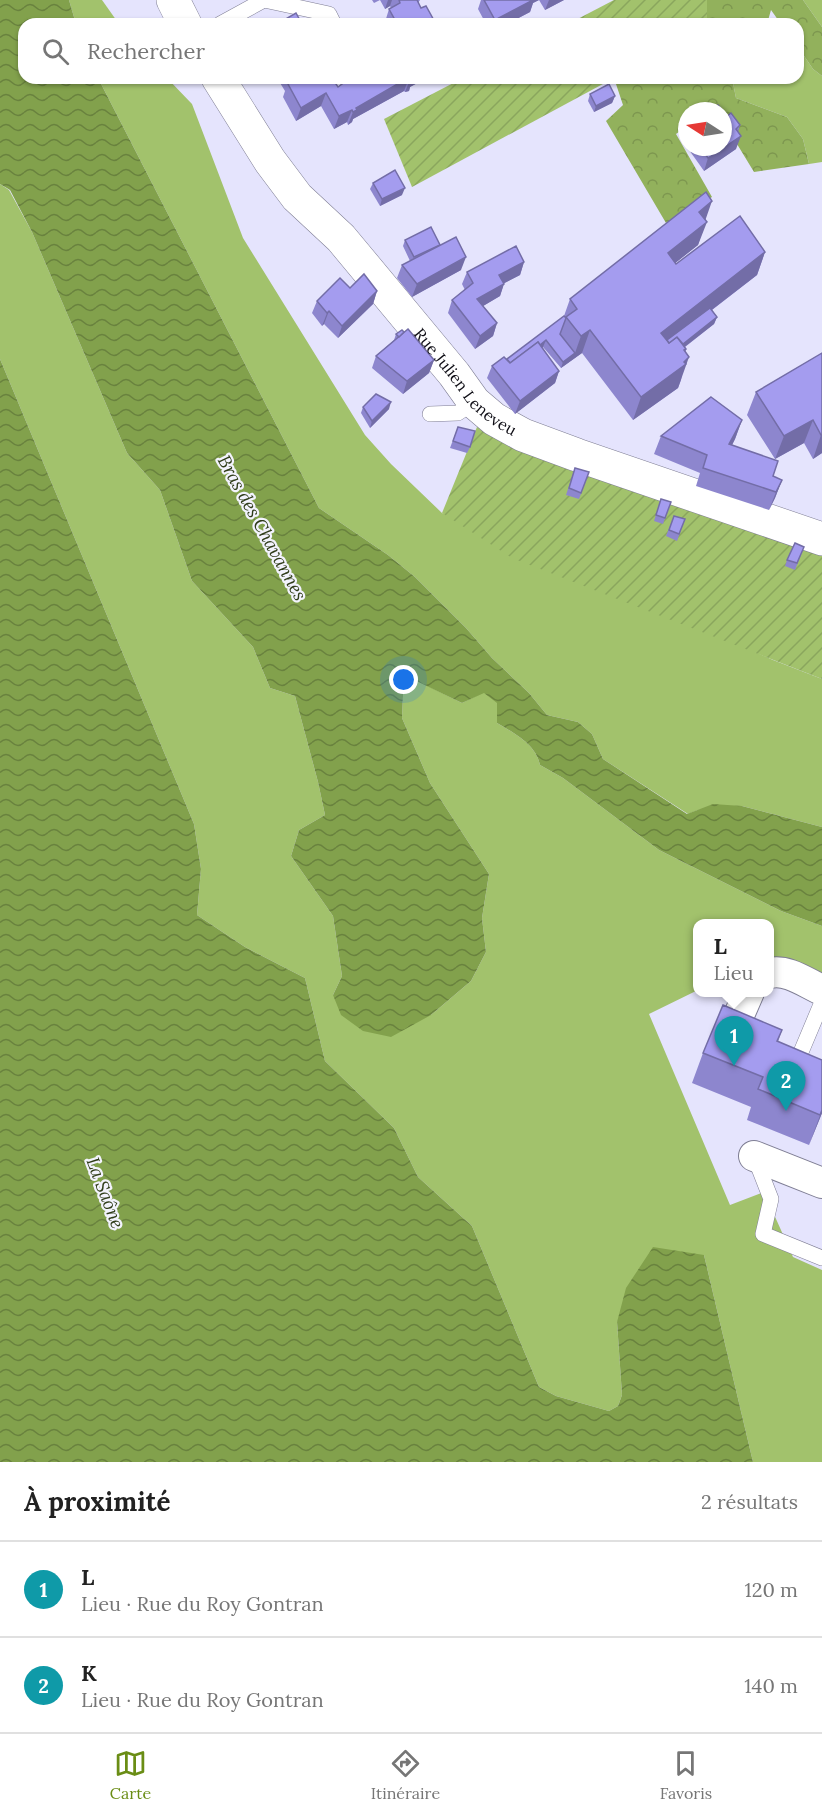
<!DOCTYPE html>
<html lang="fr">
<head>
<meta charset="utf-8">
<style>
	body { margin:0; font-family:Lora,serif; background:#f2f2f2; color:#222 }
	.compass { position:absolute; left:678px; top:102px; width:54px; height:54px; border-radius:50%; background:#fff; box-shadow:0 2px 4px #0004; rotate:282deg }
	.you { position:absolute; left:404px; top:680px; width:21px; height:21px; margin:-15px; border:4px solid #fff; border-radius:50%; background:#1a73e8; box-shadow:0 0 0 9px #1a73e833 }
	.badge { display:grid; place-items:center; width:39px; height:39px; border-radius:50%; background:#6a8d15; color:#fff; font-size:20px; font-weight:700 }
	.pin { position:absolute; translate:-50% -50px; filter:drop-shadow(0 2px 3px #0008) }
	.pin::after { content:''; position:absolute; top:32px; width:21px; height:18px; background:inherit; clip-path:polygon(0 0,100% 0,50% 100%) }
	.popup { position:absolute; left:693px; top:919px; width:81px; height:78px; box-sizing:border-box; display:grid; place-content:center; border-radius:12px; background:#fff; filter:drop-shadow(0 2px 4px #0005); font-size:20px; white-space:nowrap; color:#767676 }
	.popup b { font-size:22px; color:#222 }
	.popup::after { content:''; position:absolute; left:50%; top:100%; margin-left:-12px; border:12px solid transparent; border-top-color:#fff }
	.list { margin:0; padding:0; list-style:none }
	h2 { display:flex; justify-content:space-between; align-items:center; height:78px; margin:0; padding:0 24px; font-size:26px }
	h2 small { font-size:20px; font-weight:400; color:#767676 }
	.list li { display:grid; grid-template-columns:39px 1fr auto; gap:18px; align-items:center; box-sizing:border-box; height:96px; padding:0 24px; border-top:2px solid #e0e0e0 }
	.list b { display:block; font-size:22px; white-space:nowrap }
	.list p { margin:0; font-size:20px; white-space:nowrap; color:#767676 }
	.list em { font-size:20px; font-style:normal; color:#767676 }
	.icon { flex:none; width:33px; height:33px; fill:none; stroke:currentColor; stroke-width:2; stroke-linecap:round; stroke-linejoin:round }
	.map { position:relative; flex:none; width:822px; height:1462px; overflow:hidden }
	.search { position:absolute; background:#fff; box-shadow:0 2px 4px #0004; left:18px; right:18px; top:18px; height:66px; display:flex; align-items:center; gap:15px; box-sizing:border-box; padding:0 21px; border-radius:18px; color:#767676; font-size:22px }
	.sheet { height:270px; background:#fff }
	nav { display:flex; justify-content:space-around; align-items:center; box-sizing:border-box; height:84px; border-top:2px solid #e0e0e0; background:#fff; font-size:16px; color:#767676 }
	nav a { display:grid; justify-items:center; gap:3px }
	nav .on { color:#6a8d15 }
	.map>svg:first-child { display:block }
</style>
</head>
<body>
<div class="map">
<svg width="822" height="1462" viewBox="0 0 822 1462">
	<defs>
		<pattern id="forest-crowns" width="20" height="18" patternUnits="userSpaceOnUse" patternTransform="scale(1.5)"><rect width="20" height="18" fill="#92b15c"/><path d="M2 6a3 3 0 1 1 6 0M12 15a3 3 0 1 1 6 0" fill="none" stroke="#7d974f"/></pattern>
		<pattern id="garden-furrows" width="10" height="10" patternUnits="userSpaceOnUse" patternTransform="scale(1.5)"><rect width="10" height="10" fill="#a2c26c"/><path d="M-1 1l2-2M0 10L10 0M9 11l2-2" fill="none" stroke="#8aa65d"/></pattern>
		<pattern id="water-waves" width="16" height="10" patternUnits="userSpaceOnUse" patternTransform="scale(1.5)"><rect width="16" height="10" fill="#82a14c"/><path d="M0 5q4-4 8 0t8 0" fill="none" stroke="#69823e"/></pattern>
	</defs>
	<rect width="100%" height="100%" fill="#e5e4fd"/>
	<g fill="#a2c26c">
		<path d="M69 0H102L119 24H76Z"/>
		<path d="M803 0H822V27Z"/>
		<path d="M798 47 813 69 822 76V162L809 164 803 139 787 117 736 98 732 78H798Z"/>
		<path d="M98 78H167L192 104 243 238 365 435 391 464 442 513 773 660 822 679V827L742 806 698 810 688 814 603 759 592 734 578 722 547 715 529 693 492 658 466 628 415 577 388 555 319 508Z"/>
		<path d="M0 184 9 190 32 232 127 453 160 490 192 581 253 647 270 688 295 696 318 782 325 815 299 830 291 856 333 916 342 976 333 995 431 1015 471 981 486 952 482 918 489 874 430 783 402 718 404 674 462 703 484 692 497 702V723C514 733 536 744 540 765L563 778 659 850 781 911 822 926V981L770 956V924H698V990L649 1014 730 1205 764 1192 793 1257 822 1270V1462H753L704 1255 617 1322 622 1395 618 1406 609 1411 556 1396 539 1387 472 1226 418 1177 394 1128 325 1061 305 978 245 947 197 915 201 869 194 824 0 359Z"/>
	</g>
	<g fill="url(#forest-crowns)">
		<path d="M707 0H803L822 27V76L813 69 798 47V24H781L771 10 767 24H707Z"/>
		<path d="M614 78H732L736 98 787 117 803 139 809 164 754 172 723 121V111H717L713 106 706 111H687V126L676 134 712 197 666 223 606 121 623 105Z"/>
	</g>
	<g fill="url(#garden-furrows)">
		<path d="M614 0H707V24H568Z"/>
		<path d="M463 78H614L412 187 384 119Z"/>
		<path d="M477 427 822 545V679L512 558 442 513Z"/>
	</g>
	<g fill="url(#water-waves)">
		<path d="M0 0H69L76 24H24V78H98L319 508 388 555 415 577 466 628 492 658 529 693 547 715 578 722 592 734 603 759 687 814 713 804 742 806 822 827V926L781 911 659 850 563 778 540 765C536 744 514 733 497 723V703L484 693 462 703 404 675 402 718 430 783 489 874 482 918 486 952 471 981 431 1015 391 1037 363 1031 341 1015 333 995 342 976 333 916 291 856 299 830 325 815 318 782 295 696 270 688 253 647 192 581 160 490 127 453 32 232 10 190 0 184Z"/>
		<path d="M0 359 194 824 201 869 197 915 245 947 305 978 325 1061 394 1128 418 1177 472 1226 539 1387 556 1396 609 1411 618 1406 622 1395 617 1322 626 1288 653 1247 704 1255 753 1462H0Z"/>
	</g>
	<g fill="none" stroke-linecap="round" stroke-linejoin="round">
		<g stroke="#7f7e94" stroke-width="16">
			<g id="service">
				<path d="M220 24 264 0 329 14 334 24"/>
				<path d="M430 414 458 413 474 402"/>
				<path d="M796 1064 822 1002"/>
				<path d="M755 1158 771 1199 763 1234 822 1258"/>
			</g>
		</g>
		<g stroke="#7f7e94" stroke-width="32">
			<g id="minor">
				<path d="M770 973C788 969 806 983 822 990"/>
				<path d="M736 1022 749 992"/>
				<path d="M754 1156 822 1183"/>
			</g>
		</g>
		<g stroke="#7f7e94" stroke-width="34">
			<g id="tertiary">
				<path d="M173 0 185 24"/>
				<path id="s1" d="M218 78 270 161 297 197 341 238 454 374 474 402 494 419 523 435 577 455 822 539"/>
			</g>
		</g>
		<use href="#service" stroke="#fff" stroke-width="15"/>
		<use href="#minor" stroke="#fff" stroke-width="30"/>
		<use href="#tertiary" stroke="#fff" stroke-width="33"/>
	</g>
	<g fill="#8d86ce">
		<path d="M372 0H420L418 3 421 8 436 24H386L385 22 389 9 391 8 390 6 385 9 380 0 374 3Z"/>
		<path d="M481 0H539L533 3 530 12 507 24H486L478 9Z"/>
		<path d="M539 0H564L545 10Z"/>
		<path d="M277 78H332L338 87 341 84 344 78H422L421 81 410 87 409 91 405 92 404 91 353 119 352 122 348 125 347 122 334 129 321 106 296 121 283 97 285 91Z"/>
		<path d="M590 94 615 96 612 103 594 112 588 101Z"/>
		<path d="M727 116 740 125 738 132 736 149 704 171 682 140 686 127 687 147H723Z"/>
		<path d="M373 183 402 195 380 206 370 189Z"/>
		<path d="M706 220 698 245 675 263 676 264 765 252 757 275 712 310 717 317 714 324 685 347 686 349 681 380 678 388 633 420 582 353 561 368 543 347 542 348 559 371 555 383 515 414 487 378 492 366 507 359 564 316 570 299Z"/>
		<path d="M405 240 440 245 461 270 412 297 397 278 402 265 410 261 403 246Z"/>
		<path d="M524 262 520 275 504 283 500 296 483 306 497 323 493 336 475 349 448 313 452 300 465 290 462 284 467 272Z"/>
		<path d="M350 288 377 291 373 304 338 338 324 324 322 326 312 313 317 301Z"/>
		<path d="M396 334 434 360 429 373 403 394 372 368 376 356 394 340Z"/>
		<path d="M822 353V453L813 459 804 443 775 459 747 415 756 392Z"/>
		<path d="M363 407 389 409 370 428 361 413Z"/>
		<path d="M742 420 735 439 732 445 773 476 782 480 775 498 769 510 696 486 700 473 654 454 661 436Z"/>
		<path d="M458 427 470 447 467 453 450 448Z"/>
		<path d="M575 468 589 472 579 499 566 495Z"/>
		<path d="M661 499 671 502 663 524 654 521Z"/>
		<path d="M674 516 685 519 677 541 666 536Z"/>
		<path d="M804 547 795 570 785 566 787 560Z"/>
		<path d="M782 1030 778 1042 822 1113 809 1145 747 1120 751 1107 692 1083 703 1053Z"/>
	</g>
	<g fill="#736da7">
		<path d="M388 0H392L390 6 385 9Z"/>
		<path d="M529 0H539L533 3 530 12 507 24H494L495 20Z"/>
		<path d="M549 0H564L545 10Z"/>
		<path d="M409 78 404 91 353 119 352 122 348 125 353 112 356 108Z"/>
		<path d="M412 78H422L421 81 410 87 409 91 405 92 410 80Z"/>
		<path d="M326 93 321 106 296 121 301 108Z"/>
		<path d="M615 96 612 103 594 112 596 106Z"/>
		<path d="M352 110 347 122 334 129 339 116Z"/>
		<path d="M741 136 736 149 704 171 708 158Z"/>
		<path d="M405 188 402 195 380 206 382 199Z"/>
		<path d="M712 201 704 224 707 222 698 245 659 276 668 253 699 212Z"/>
		<path d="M765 252 757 275 657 352 661 333Z"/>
		<path d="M466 257 461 270 412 297 417 284Z"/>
		<path d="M524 262 520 275 495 288 499 275Z"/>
		<path d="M504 284 500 296 473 312 477 299Z"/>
		<path d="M377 291 373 304 338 338 342 326Z"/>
		<path d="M329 311 324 324 322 326 327 313Z"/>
		<path d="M717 317 714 324 660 366 663 360Z"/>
		<path d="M497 323 493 336 475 349 480 336Z"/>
		<path d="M590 330 582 353 561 368 563 362 575 353 581 336Z"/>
		<path d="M546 340 543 347 505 376 508 369Z"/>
		<path d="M686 349 678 370 684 362 689 357 678 388 633 420 641 397Z"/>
		<path d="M434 360 429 373 403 394 407 381Z"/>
		<path d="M559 371 555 383 515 414 520 401Z"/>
		<path d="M391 402 389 409 370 428 372 421Z"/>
		<path d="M742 420 735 439 723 463 729 444Z"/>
		<path d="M813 420 804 443 775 459 784 436Z"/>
		<path d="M821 435H822V453L813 459Z"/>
		<path d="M782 480 775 498 769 510 776 492Z"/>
		<path d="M822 1110V1113L809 1145Z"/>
	</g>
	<g fill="#a49cef" stroke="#736da7" stroke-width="1.5">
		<path d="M399 0H417L421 8 426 6 436 24H390V23L395 20 389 9 400 3Z"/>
		<path d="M484 0H533L495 20Z"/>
		<path d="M296 13 302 24H277Z"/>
		<path d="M289 78H332L338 87 346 81 344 78H408L356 108 357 110 353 112 352 110 339 116 326 93 301 108 288 84 292 82Z"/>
		<path d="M609 84 615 96 596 106 590 94Z"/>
		<path d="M718 105 723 111H709Z"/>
		<path d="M723 111 727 116 731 113 740 125 736 129 741 136 708 158 700 147H723Z"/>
		<path d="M395 170 405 188 382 199 373 183Z"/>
		<path d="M706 192 712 201 699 212 707 222 668 253 676 264 740 216 765 252 661 333 669 343 677 337 686 349 684 350 689 357 684 362 686 364 641 397 590 330 581 336 566 317 577 309 570 299Z"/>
		<path d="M431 227 440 245 414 257 405 240Z"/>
		<path d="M456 237 466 257 417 284 402 265Z"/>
		<path d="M516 246 524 262 499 275 504 284 477 299 497 323 480 336 452 300 473 283 467 272Z"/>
		<path d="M364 274 377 291 342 326 329 311 327 313 317 301 340 278 350 288Z"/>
		<path d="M710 308 717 317 683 344 677 337 669 343 667 340Z"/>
		<path d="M564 316 566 318 560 334 575 353 563 362 546 340 540 345 538 342 510 363 507 359Z"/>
		<path d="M408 329 434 360 407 381 376 356Z"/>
		<path d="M402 330 404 332 399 337 396 334Z"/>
		<path d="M538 342 559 371 520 401 492 366 504 357 510 363Z"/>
		<path d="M822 353V435H821L813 420 784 436 756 392Z"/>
		<path d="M376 394 391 402 372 421 363 407Z"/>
		<path d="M711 397 742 420 729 444 778 461 773 476 782 480 776 492 703 468 707 455 661 436Z"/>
		<path d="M458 427 475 431 470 447 453 441Z"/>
		<path d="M575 468 589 472 581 493 569 488Z"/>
		<path d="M661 499 671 502 665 518 656 515Z"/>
		<path d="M674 516 685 519 679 534 669 530Z"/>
		<path d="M795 543 804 547 797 563 787 560Z"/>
		<path d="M723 1005 782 1030 777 1041 822 1060V1110L820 1115 758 1089 763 1077 703 1053Z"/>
	</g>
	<g text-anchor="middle" stroke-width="4.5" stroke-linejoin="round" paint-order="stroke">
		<g font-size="16" fill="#0d0c14" stroke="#f3f3fd">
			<text dy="6" stroke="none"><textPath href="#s1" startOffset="394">Rue Julien Leneveu</textPath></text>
		</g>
		<g font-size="18" font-style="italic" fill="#2f3c19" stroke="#f3f3fd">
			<text transform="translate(262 528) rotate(61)" y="6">Bras des Chavannes</text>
			<text transform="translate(105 1193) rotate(69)" y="6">La Saône</text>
		</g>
	</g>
</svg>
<svg class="compass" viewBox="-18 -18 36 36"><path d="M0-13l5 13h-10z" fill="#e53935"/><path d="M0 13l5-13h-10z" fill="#767676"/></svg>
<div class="you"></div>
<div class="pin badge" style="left:734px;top:1066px;background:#0f9aa8">1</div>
<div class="popup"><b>L</b>Lieu</div>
<div class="pin badge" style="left:786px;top:1111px;background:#0f9aa8">2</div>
<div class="search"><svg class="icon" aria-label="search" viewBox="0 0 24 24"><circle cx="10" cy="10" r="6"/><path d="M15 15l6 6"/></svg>Rechercher</div>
</div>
<section class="sheet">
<h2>À proximité<small>2 résultats</small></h2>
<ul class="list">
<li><span class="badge" style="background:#0f9aa8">1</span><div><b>L</b><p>Lieu · Rue du Roy Gontran</p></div><em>120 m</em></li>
<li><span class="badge" style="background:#0f9aa8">2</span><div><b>K</b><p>Lieu · Rue du Roy Gontran</p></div><em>140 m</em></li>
</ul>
</section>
<nav>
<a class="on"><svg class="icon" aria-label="map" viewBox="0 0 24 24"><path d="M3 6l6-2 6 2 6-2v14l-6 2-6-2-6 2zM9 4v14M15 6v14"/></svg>Carte</a>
<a><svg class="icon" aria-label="directions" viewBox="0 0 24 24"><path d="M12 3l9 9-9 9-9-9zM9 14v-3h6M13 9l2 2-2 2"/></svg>Itinéraire</a>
<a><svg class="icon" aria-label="saved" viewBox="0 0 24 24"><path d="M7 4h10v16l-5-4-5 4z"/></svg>Favoris</a>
</nav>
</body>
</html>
